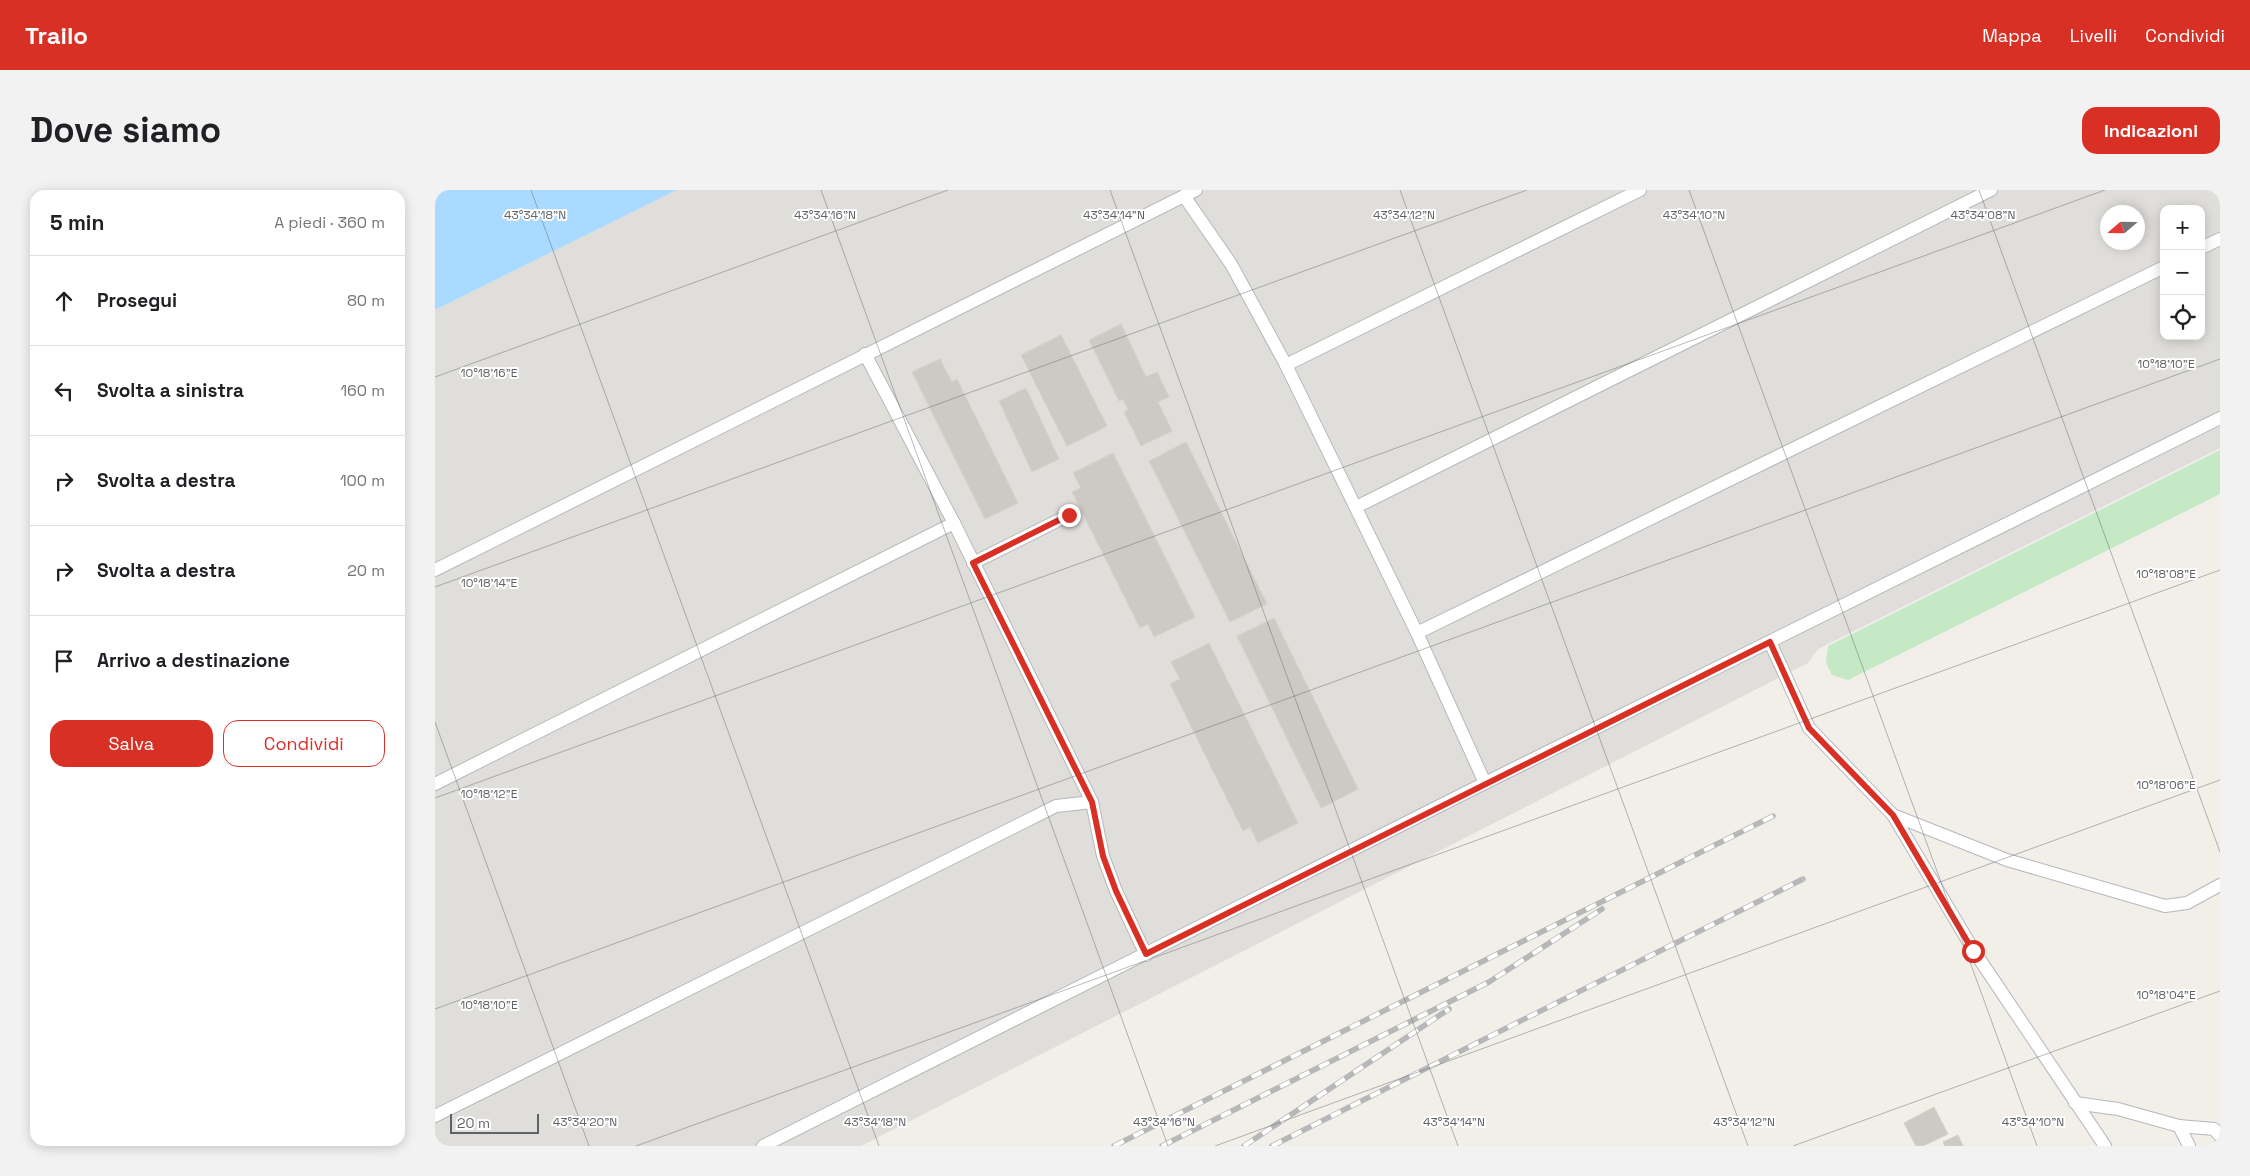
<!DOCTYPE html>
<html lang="it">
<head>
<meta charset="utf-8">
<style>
	body { margin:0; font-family:"Space Grotesk",sans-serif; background:#f2f2f2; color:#202124 }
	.controls { position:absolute; right:15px; top:15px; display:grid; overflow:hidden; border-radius:10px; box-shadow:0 2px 12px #0003 }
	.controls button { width:45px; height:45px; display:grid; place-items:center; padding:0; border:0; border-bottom:1px solid #e0e0e0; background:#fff; color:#202124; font:25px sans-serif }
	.compass { position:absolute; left:1665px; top:15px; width:45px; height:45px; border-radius:50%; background:#fff; box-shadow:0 2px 12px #0003; rotate:250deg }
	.scale { position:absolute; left:15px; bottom:12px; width:89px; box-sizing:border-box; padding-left:5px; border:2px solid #5f6368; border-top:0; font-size:14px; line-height:18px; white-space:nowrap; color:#5f6368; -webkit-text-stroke:4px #fff; paint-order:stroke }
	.stop { position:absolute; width:15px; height:15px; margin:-11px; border:4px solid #d93025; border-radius:50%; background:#fff }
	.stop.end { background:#d93025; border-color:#fff; box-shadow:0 1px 5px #0008 }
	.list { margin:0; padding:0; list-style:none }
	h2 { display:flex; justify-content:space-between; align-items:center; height:65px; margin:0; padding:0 20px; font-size:21px }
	h2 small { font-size:16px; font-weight:400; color:#757577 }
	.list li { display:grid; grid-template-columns:32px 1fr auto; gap:15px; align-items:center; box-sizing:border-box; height:90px; padding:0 20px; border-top:1px solid #e0e0e0 }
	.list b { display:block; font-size:19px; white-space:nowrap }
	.list em { font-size:16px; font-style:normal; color:#757577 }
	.actions { display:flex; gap:10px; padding:15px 20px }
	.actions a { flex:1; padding:11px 0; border:1px solid #d93025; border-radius:15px; text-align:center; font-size:18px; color:#d93025 }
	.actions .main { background:#d93025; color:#fff }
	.icon { flex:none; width:28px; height:28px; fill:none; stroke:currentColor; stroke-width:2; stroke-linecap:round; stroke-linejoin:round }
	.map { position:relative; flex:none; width:1785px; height:956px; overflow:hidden; border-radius:15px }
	header { display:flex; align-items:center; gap:30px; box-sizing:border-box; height:70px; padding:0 25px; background:#d93025; color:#fff }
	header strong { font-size:24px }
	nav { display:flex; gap:28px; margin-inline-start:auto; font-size:18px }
	.intro { display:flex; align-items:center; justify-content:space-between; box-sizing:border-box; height:120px; padding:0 30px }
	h1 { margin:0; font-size:35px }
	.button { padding:12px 22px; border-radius:15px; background:#d93025; color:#fff; font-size:18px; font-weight:700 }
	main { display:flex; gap:30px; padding:0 30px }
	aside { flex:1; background:#fff; border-radius:15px; box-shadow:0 2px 12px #0003 }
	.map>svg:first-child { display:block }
</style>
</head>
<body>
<header>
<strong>Trailo</strong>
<nav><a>Mappa</a><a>Livelli</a><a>Condividi</a></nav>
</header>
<div class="intro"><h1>Dove siamo</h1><a class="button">Indicazioni</a></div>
<main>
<aside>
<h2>5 min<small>A piedi · 360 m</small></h2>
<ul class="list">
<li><svg class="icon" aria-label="ahead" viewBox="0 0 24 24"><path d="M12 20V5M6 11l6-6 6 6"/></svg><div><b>Prosegui</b></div><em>80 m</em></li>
<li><svg class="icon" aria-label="left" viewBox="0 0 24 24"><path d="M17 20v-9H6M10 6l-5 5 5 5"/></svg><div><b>Svolta a sinistra</b></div><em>160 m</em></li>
<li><svg class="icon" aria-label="right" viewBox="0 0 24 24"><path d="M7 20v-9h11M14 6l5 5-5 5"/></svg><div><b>Svolta a destra</b></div><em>100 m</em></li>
<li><svg class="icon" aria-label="right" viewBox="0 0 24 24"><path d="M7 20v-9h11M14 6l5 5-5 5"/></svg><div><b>Svolta a destra</b></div><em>20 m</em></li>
<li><svg class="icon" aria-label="arrive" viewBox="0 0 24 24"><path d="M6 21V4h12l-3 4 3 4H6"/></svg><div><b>Arrivo a destinazione</b></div></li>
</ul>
<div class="actions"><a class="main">Salva</a><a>Condividi</a></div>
</aside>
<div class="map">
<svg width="1785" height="956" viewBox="0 0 1785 956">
	<rect width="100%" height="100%" fill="#f1efe8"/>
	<path fill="#e0deda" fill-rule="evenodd" d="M242 0H1785V258L1383 459 1373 473 426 956H0V120ZM1729 19H1766V146H1729ZM1672 22H1702V52H1672Z"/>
	<path fill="#c5e8c5" d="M1785 260V304L1413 490 1397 485 1391 473 1393 456Z"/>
	<path fill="#aadaff" d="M0 0H242L0 120Z"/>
	<g fill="#cccac5" stroke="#d6d1c6">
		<path d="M686 134 711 187 722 182 734 207 723 212 737 241 706 256 689 222 693 220 688 209 684 211 654 150Z"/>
		<path d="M626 145 672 236 632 256 586 165Z"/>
		<path d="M505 169 517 192 522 189 583 313 550 329 477 182Z"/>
		<path d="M591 198 624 269 597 282 564 211Z"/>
		<path d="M751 252 832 414 795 432 714 271Z"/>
		<path d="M678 263 760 427 719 447 713 434 705 438 637 302 646 298 638 283Z"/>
		<path d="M839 428 923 599 886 618 802 446Z"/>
		<path d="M774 453 863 633 823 653 815 637 808 641 735 494 745 489 736 472Z"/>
		<path d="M1499 917 1513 944 1488 956H1481L1469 933Z"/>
		<path d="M1523 945 1528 956H1510L1508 952Z"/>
	</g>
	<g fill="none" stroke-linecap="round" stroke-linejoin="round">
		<g stroke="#b5b8bc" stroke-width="14">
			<g id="service">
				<path d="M749 6 796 74 851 175 982 443 1050 593"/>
				<path d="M1766 58 1785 49"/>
				<path d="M430 164 519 333 657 612 668 666 681 701 711 765"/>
				<path d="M851 175 1205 0"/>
				<path d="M921 317 1556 0"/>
				<path d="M538 373 634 325"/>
				<path d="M0 380 761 0"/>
				<path d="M982 443 1729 77"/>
				<path d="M1335 452 1374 538 1458 625 1572 670 1730 716 1752 713 1785 695"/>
				<path d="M0 594 519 333"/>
				<path d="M1458 625 1539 761 1670 956"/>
				<path d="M1640 913 1683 919 1744 936 1754 956"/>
				<path d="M0 926 621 616 657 612"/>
				<path d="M1744 936 1779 939 1785 946"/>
				<path d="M328 956 1050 593 1785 228"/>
			</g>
		</g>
		<use href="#service" stroke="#fff" stroke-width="12"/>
		<g stroke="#b6b7b8" stroke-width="5.5">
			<g id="rail">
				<path d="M679 956 1338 626"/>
				<path d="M727 956 1054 792 1167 719"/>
				<path d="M809 956 1014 819"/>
				<path d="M837 956 1368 689"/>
			</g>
		</g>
		<use href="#rail" stroke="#fff" stroke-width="4" stroke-dasharray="11" stroke-linecap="butt"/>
	</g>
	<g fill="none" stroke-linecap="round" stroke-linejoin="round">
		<path stroke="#d93025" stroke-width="6" d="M634 325 538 373 657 612 668 666 681 701 711 764 1335 452 1374 538 1458 625 1538 761"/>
	</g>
	<path fill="none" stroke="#5f6368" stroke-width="1" stroke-opacity="0.45" d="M96 0 444 956M386 0 733 956M675 0 1023 956M965 0 1313 956M1254 0 1602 956M1544 0 1785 662M0 187 513 0M0 397 1092 0M0 532 154 956M0 608 1670 0M0 819 1785 169M201 956 1785 380M780 956 1785 590M1358 956 1785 801"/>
	<g font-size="12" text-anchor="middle" fill="#5f6368" stroke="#fff" stroke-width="4" stroke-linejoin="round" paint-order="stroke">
		<text x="1259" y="29">43°34'10"N</text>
		<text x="100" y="29">43°34'18"N</text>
		<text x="390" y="29">43°34'16"N</text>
		<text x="679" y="29">43°34'14"N</text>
		<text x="969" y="29">43°34'12"N</text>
		<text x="1548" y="29">43°34'08"N</text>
		<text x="1731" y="178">10°18'10"E</text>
		<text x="54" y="187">10°18'16"E</text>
		<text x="1731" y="388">10°18'08"E</text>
		<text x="54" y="397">10°18'14"E</text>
		<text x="1731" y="599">10°18'06"E</text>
		<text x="54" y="608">10°18'12"E</text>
		<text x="1731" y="809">10°18'04"E</text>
		<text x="54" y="819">10°18'10"E</text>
		<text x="150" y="936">43°34'20"N</text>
		<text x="440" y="936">43°34'18"N</text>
		<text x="729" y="936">43°34'16"N</text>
		<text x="1019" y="936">43°34'14"N</text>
		<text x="1309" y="936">43°34'12"N</text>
		<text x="1598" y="936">43°34'10"N</text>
	</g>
</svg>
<div class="controls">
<button>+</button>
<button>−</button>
<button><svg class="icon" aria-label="locate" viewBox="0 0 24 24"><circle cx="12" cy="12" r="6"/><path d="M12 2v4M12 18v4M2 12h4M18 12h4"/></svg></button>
</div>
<svg class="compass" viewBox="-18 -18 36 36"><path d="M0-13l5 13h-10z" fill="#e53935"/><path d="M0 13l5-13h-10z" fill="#757577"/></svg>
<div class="scale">20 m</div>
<div class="stop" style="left:1538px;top:761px"></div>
<div class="stop end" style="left:634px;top:325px"></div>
</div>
</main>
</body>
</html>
